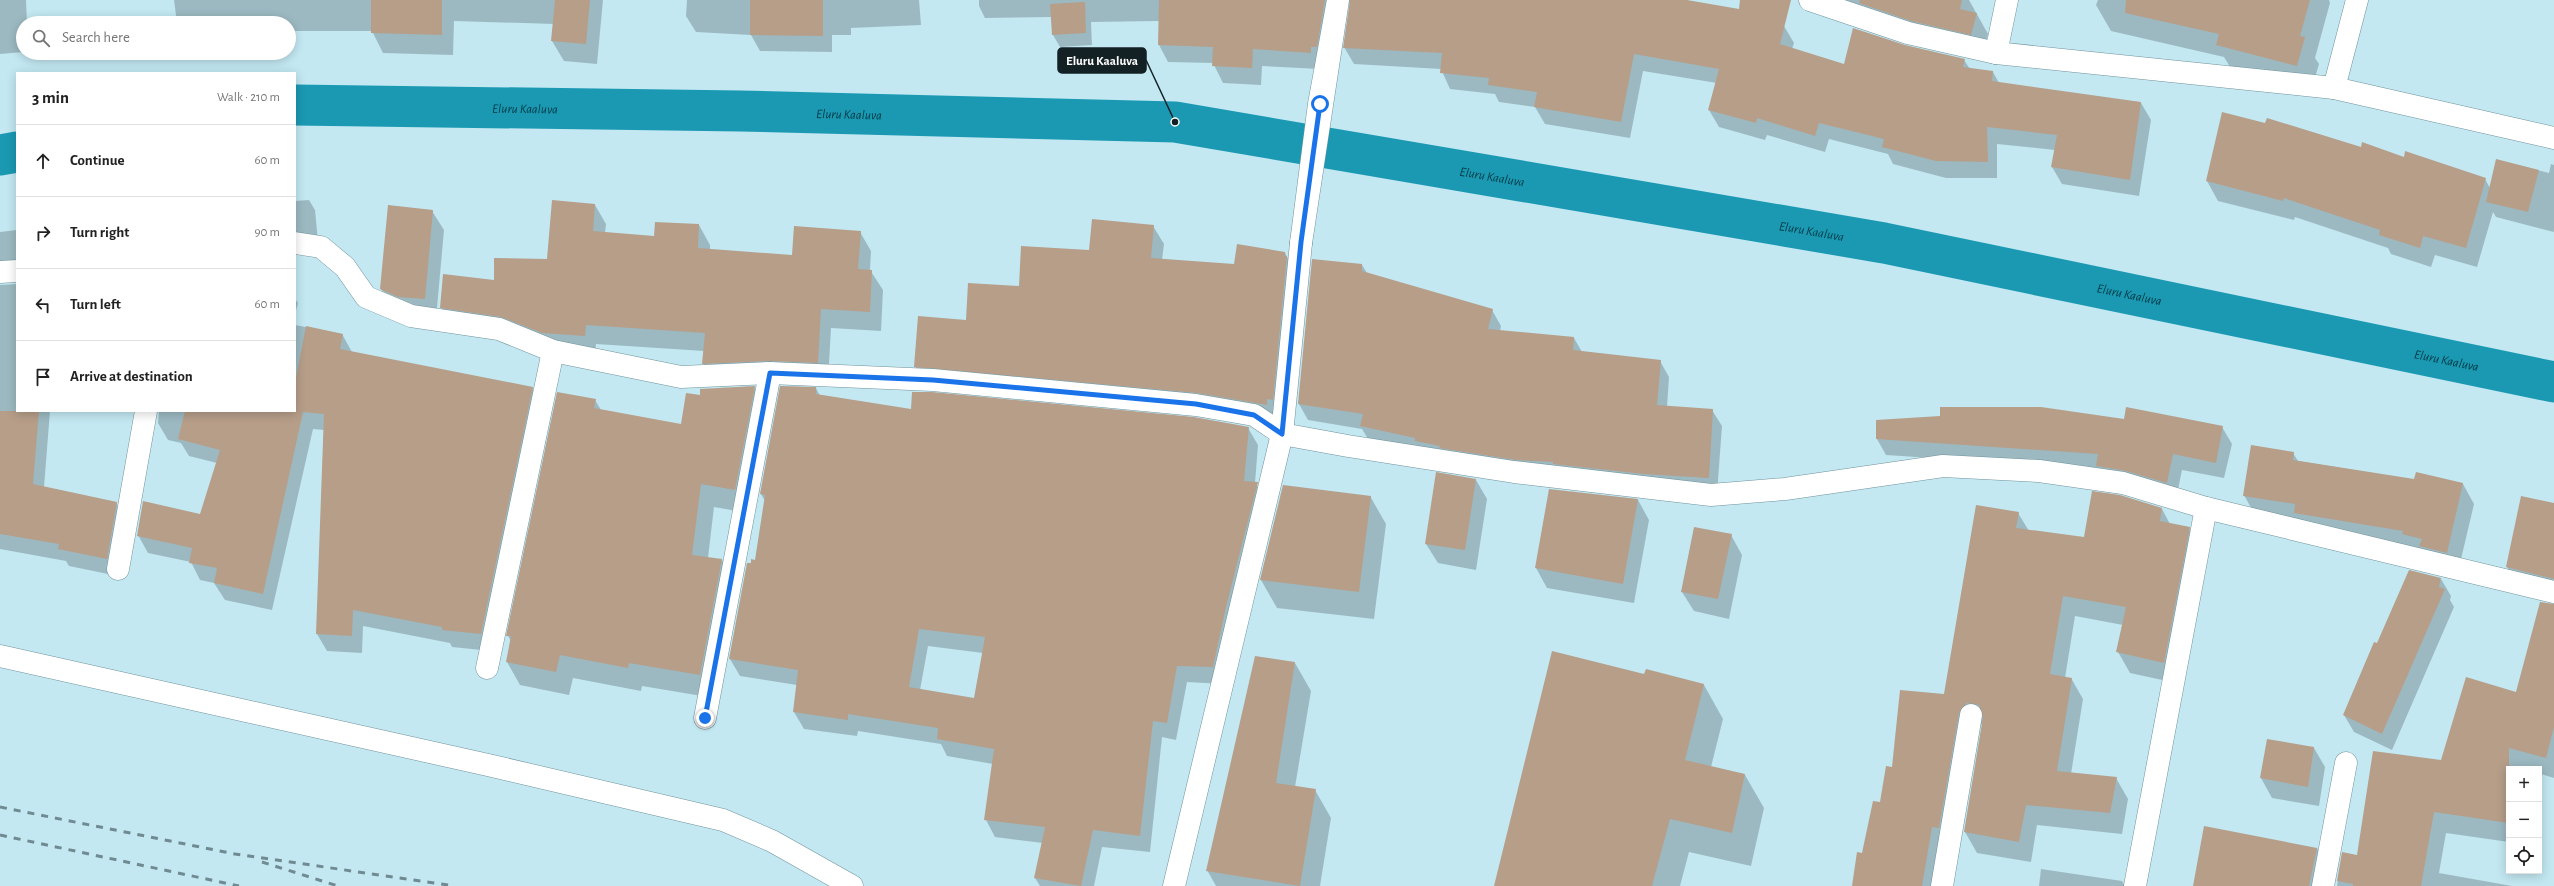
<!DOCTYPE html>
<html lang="en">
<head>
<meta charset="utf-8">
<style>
	body { margin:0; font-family:"Alegreya Sans",sans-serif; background:#f6f6f6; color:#222 }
	.controls { position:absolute; right:12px; bottom:12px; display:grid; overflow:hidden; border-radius:0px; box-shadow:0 2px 10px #0003 }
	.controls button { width:36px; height:36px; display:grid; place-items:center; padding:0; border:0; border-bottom:1px solid #e0e0e0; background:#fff; color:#222; font:20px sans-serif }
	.stop { position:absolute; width:12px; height:12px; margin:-9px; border:3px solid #1a73e8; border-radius:50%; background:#fff }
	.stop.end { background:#1a73e8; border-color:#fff; box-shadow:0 1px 4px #0008 }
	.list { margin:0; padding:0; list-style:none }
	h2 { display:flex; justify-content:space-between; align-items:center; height:52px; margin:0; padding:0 16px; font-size:17px }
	h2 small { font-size:13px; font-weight:400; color:#767676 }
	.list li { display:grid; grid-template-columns:26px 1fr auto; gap:12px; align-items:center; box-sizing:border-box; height:72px; padding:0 16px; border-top:1px solid #e0e0e0 }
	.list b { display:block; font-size:15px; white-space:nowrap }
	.list em { font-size:13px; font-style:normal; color:#767676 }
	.icon { flex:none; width:22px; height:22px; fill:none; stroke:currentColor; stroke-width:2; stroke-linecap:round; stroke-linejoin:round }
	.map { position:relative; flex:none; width:2554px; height:886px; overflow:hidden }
	.search { position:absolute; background:#fff; box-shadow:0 2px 10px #0003; left:16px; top:16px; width:280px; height:44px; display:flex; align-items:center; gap:10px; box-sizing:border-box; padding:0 14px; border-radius:22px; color:#767676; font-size:15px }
	.panel { position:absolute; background:#fff; box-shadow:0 2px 10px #0003; left:16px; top:72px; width:280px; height:340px; border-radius:0px }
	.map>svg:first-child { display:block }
</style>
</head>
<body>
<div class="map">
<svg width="2554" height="886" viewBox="0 0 2554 886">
	<rect width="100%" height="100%" fill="#c3e8f2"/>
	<g fill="#0003" fill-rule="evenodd">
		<path d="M0 0H26L27 23H23V52L0 54Z"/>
		<path d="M174 0H603L597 64 564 61 552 41 554 24 454 21 453 55 383 53 372 31H289V23H177Z"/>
		<path d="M687 0H919L921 25 851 28V35H832V52L760 51 751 35 696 32 686 16Z"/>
		<path d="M979 0H1681L1784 26 1794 43 1792 49 1845 65 1905 46 1964 60 1970 69 1993 72 1999 83 2141 103 2151 120 2139 196 2062 184 2052 167 2055 150 1997 144V178H1946L1893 164 1888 154 1829 139 1825 152 1767 135 1765 140 1719 127 1709 110 1717 83 1643 71 1630 138 1545 124 1535 107 1499 102 1495 94 1450 89 1441 69 1354 64 1344 47 1351 4 1343 5 1320 69 1262 66 1261 85 1223 83 1213 63 1168 62 1159 45V21L1091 22 1092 45 1060 47 1053 35 1052 17 985 18 979 6Z"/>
		<path d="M1831 0H1969L1988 34 1982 54Z"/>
		<path d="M2098 0H2329L2330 3 2315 58 2319 64 2311 91 2232 70 2224 57 2111 31 2096 5Z"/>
		<path d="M2361 149 2485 179 2490 188 2497 160 2549 173 2551 164 2554 165V232L2496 217 2493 212 2477 267 2435 255 2431 267 2391 254 2388 248 2295 217 2294 220 2218 201 2207 181Z"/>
		<path d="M309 200 315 210 318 242H295V201Z"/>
		<path d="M595 205 606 224 605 233 655 237 699 225 710 245V250L793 256 860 232 871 251 870 270 883 290 881 331 831 328 828 382 714 383 703 363 704 351 596 344 595 355 452 327 441 307 495 281 548 260Z"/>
		<path d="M432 211 444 230 436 319 392 309 381 289Z"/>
		<path d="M1153 226 1164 244 1162 260 1234 266 1285 253 1295 271 1283 418 926 385 915 366 967 321 1020 287 1090 251Z"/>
		<path d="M17 230V277L0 282V232Z"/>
		<path d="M1362 265 1367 273 1492 310 1501 326 1500 331 1574 338 1582 352 1660 361 1669 377 1667 407 1712 410 1722 426 1717 494 1370 442 1362 429 1308 420 1299 404Z"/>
		<path d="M17 284V411H50L44 487 116 503 126 520 113 575 69 566 66 561 0 549V285Z"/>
		<path d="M295 299 298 303 295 314Z"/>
		<path d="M295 325 342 334 352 352 532 388 542 405 491 651 452 647 450 643 363 626 362 653 327 651 317 634 324 430 313 429 272 610 225 600 214 583 200 580 191 562 148 553 138 535 201 515 217 463 189 456 181 443 168 440 158 423 159 411H295Z"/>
		<path d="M754 387 768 410 748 513 714 507 708 558 722 560 735 583 714 698 642 686 641 691 573 678 569 695 520 685 507 662 511 641 508 636 595 400 601 410 681 425 700 396Z"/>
		<path d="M816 388 820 396 912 411 1248 428 1258 445 1255 483 1267 500 1223 684 1187 682 1176 740 1162 737 1150 852 1102 847 1094 886H1040L1035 878 1043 843 995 837 986 820 993 764 947 756 941 744 858 731 857 736 804 729 794 712 797 685 740 676 730 659 751 564 756 561 765 501 761 494ZM928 646 983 653 975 700 920 690Z"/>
		<path d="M2222 427 2232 444 2224 478 2182 470 2176 499 2099 469 1886 455 1877 439Z"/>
		<path d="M2293 453 2298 461 2415 480 2463 484 2474 504 2458 572 2255 515 2244 495Z"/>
		<path d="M1476 480 1487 499 1476 570 1438 563 1426 544Z"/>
		<path d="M1550 490 1638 500 1649 520 1634 603 1547 588 1536 568Z"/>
		<path d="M1370 496 1386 524 1374 619 1277 608 1261 580Z"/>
		<path d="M2522 497 2554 504V598L2519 589 2507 567Z"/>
		<path d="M2162 509 2170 524 2189 528 2201 549 2176 683 2130 673 2118 652 2123 625 2075 616 2065 678H2071L2083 699 2071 774 2116 778 2128 799 2122 834 2037 825 2031 862 1977 853 1965 832 1983 725 1978 724 1937 886H1853L1893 768 1945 695 2018 513 2029 531 2085 538Z"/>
		<path d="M1731 535 1742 555 1729 619 1694 611 1682 592Z"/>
		<path d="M2441 579 2451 596 2450 600 2454 607 2392 750 2354 732 2344 715Z"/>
		<path d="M2554 605V778L2541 774 2539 784V769H2509V842L2446 833 2439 873 2512 886H2337L2343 853 2358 856 2442 761 2516 693Z"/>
		<path d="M1295 663 1311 691 1295 787 1315 790 1331 818 1320 886H1216L1207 870Z"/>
		<path d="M1645 675 1704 685 1723 719 1711 767 1745 775 1764 808 1751 866 1689 852 1680 886H1495Z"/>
		<path d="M2314 748 2325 767 2319 806 2272 798 2261 778Z"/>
		<path d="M2317 848 2329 870 2327 886H2194Z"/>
		<path d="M2041 869 2122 881 2125 886H2039Z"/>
	</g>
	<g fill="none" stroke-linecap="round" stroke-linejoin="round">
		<g stroke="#1b99b3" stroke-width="41">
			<path id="s1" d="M295 105 740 111 1175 122 1884 243 2554 382"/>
			<path d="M0 155 17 152"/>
		</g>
	</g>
	<g fill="#b69e89" fill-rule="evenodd">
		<path d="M371 0H442V35L371 33Z"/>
		<path d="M555 0H590L586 44 551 41Z"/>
		<path d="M750 0H823V36L750 35Z"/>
		<path d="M1159 0H1325L1317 47H1311V53L1253 49 1252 68 1212 66 1213 47 1158 45Z"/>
		<path d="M1350 0H1687L1739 9 1740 0H1791L1780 44 1844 64 1853 28 1905 45 1965 59 1963 67 1993 71 1992 81 2141 102 2130 180 2051 167 2057 135 1987 127 1988 162 1936 161 1882 147 1884 139 1819 123 1815 136 1757 118 1756 123 1708 110 1719 69 1634 54 1621 122 1534 107 1537 92 1488 85 1489 78 1440 73 1442 53 1343 48Z"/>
		<path d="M1860 0H1962L1960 9 1977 13 1971 35 1911 21 1859 3Z"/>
		<path d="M2126 0H2310L2300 36 2305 37 2297 66 2216 45 2219 34 2125 13Z"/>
		<path d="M1085 2 1086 33 1052 35 1050 4Z"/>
		<path d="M2222 112 2265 123 2267 118 2361 147 2362 142 2404 157 2405 151 2486 178 2466 248 2423 236 2420 248 2379 235 2380 230 2284 198 2283 201 2206 181Z"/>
		<path d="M2496 159 2539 170 2528 212 2486 202Z"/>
		<path d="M552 200 595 204 593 231 654 236 655 222 699 224 698 248 792 255 794 226 861 231 858 269 872 270 870 312 821 309 818 363 769 361 702 364 705 333 586 325 585 336 542 333 501 317 440 308 443 274 494 280V258L547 259Z"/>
		<path d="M388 205 433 210 425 299 398 297 380 289Z"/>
		<path d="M1092 219 1154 225 1151 258 1234 264 1237 244 1285 252V256H1287L1273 400 1267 399V405L1197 393 914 367 918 316 966 320 968 283 1019 286 1021 246 1089 250Z"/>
		<path d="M1312 259 1362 264V271L1493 309 1488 329 1574 337 1573 350 1661 360 1657 405 1713 409 1709 478 1643 474 1553 464V462L1516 460 1439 448 1440 446 1415 441V438L1360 426 1363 414 1298 404Z"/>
		<path d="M306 326 343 334 340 349 533 387 481 634 442 630V627L353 610 352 636 316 634 324 414 303 412 263 594 214 583 217 568 189 563 192 548 137 536 143 501 200 514 220 450 178 439 185 411H297H295V383Z"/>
		<path d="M755 386 735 490 701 484 692 555 722 559 700 675 629 663 628 668 560 655 556 672 506 662 511 636H506L557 392 596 399 594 408 681 424 686 393 700 395V389Z"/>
		<path d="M780 386 816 387V394L911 409 912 392H932L1194 417 1249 427 1244 481 1258 482 1226 607 1213 667 1177 666 1167 723 1153 721 1140 836 1093 830 1081 886 1034 878 1045 827 984 820 994 749 937 739 938 728 848 714V720L793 712 798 670 729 659 747 563H751V559L755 560 765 495 760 494ZM919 629 985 637 974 698 909 687Z"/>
		<path d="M1940 407H2041L2124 419 2126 407 2223 426 2216 463 2173 454 2167 483 2126 471 2096 466 2098 454 1876 439V420L1940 416Z"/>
		<path d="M0 411H39L33 484 117 502 107 559 58 549 59 544 0 534Z"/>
		<path d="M2251 445 2294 452 2293 460 2414 479 2416 472 2463 483 2447 553 2419 546 2422 539 2402 534 2403 531 2294 513 2295 504 2243 496Z"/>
		<path d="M1436 472 1476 479 1465 550 1425 544Z"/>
		<path d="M1283 485 1371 496 1359 592 1260 580Z"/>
		<path d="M1549 489 1638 499 1623 584 1535 568Z"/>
		<path d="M2092 491 2120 495 2162 508 2160 521 2190 527 2164 663 2116 652 2126 607 2063 596 2050 674 2072 678 2057 771 2117 777 2110 813 2026 805 2019 842 1964 832 1983 717 1979 705 1967 703 1959 713 1939 828 1932 827 1922 886H1852L1857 852 1862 853 1873 801 1880 802 1886 766 1892 767 1900 690 1944 694 1976 505 2019 512 2016 528 2084 537Z"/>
		<path d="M2521 496 2554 503V579L2506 567Z"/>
		<path d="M1694 527 1732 534 1718 599 1681 592Z"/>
		<path d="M2409 570 2441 578 2439 587 2445 589 2382 734 2343 715 2374 642 2377 643Z"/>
		<path d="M2540 602 2554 604V727L2546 758 2509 748V823L2434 812 2421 886H2353V884L2337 881 2342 852 2357 855 2373 751 2441 760 2466 677 2516 692Z"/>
		<path d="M1552 651 1644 674 1646 669 1704 684 1685 760 1745 774 1732 833 1670 819 1652 886H1494Z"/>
		<path d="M1255 656 1295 662 1276 783 1316 789 1300 886 1206 871Z"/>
		<path d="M2267 739 2314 747 2308 787 2260 778Z"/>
		<path d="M2204 826 2317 848 2309 886H2193Z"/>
	</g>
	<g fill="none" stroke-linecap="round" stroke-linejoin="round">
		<g stroke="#70939c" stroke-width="23">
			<g id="minor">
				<path d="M1338 0 1301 243 1319 104Z"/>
				<path d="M1810 0 1908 33 1996 53 2334 88 2554 138"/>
				<path d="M1996 53 2007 0"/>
				<path d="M2334 88 2357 0"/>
				<path d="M295 243 321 247 345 267 366 297 411 316 499 329 553 351 681 377 770 373 933 380 1196 405 1254 415 1282 434 1348 446 1514 472 1711 495 1785 489 1943 466 2039 471 2123 483 2206 508 2554 592"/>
				<path d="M0 272 17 271"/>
				<path d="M118 569 146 411"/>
				<path d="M0 656 488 765 723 820 772 841 852 886"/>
				<path d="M487 668 553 351"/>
				<path d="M705 718 770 373"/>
				<path d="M1174 886 1282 434 1301 243"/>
				<path d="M1942 886 1971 715"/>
				<path d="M2135 886 2206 508"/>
				<path d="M2323 886 2346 763"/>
			</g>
		</g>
		<use href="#minor" stroke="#fff" stroke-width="22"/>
		<g stroke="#708a91" stroke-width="3" stroke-dasharray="7 7" stroke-linecap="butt">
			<path d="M0 807 235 854 455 886"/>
			<path d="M0 835 239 886"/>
			<path d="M262 862 338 886"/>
		</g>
	</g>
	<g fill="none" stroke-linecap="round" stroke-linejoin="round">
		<path stroke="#1a73e8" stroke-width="5" d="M705 718 770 373 933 380 1196 404 1254 415 1282 434 1301 242 1320 104"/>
	</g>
	<g text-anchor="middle" stroke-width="3" stroke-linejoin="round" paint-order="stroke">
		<g font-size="13" font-style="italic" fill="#033944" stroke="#fff">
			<text dy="5" stroke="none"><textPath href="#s1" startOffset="230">Eluru Kaaluva</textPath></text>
			<text dy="5" stroke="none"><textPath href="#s1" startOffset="554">Eluru Kaaluva</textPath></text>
			<text dy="5" stroke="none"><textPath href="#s1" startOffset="1202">Eluru Kaaluva</textPath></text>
			<text dy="5" stroke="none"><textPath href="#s1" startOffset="1526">Eluru Kaaluva</textPath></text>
			<text dy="5" stroke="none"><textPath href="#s1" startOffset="1850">Eluru Kaaluva</textPath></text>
			<text dy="5" stroke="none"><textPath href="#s1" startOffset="2174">Eluru Kaaluva</textPath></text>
		</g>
	</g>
	<path fill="none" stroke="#132125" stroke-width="1.5" d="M1175 122L1146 60"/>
	<circle fill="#132125" stroke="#fff" stroke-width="1.5" cx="1175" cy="122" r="4"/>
	<rect fill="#132125" stroke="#132125" stroke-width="1.5" x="1058" y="48" width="88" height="25" rx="4"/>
	<g font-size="13" text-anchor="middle" font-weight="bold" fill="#fff">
		<text x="1102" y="65">Eluru Kaaluva</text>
	</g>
</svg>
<div class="controls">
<button>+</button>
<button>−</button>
<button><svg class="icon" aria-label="locate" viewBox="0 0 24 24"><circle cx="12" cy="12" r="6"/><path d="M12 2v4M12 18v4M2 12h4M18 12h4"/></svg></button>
</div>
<div class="stop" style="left:1320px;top:104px"></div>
<div class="stop end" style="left:705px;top:718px"></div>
<div class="search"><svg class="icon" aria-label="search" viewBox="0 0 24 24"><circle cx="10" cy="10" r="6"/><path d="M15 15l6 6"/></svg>Search here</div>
<section class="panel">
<h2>3 min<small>Walk · 210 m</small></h2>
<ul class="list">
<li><svg class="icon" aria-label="ahead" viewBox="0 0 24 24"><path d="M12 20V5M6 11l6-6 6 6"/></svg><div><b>Continue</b></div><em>60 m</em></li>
<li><svg class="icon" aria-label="right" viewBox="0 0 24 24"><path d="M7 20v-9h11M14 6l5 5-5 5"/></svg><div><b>Turn right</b></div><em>90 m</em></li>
<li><svg class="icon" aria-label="left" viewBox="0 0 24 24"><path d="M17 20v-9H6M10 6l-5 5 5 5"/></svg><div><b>Turn left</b></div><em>60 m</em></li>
<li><svg class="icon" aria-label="arrive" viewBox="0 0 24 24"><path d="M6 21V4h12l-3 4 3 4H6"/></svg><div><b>Arrive at destination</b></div></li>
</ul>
</section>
</div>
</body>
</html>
